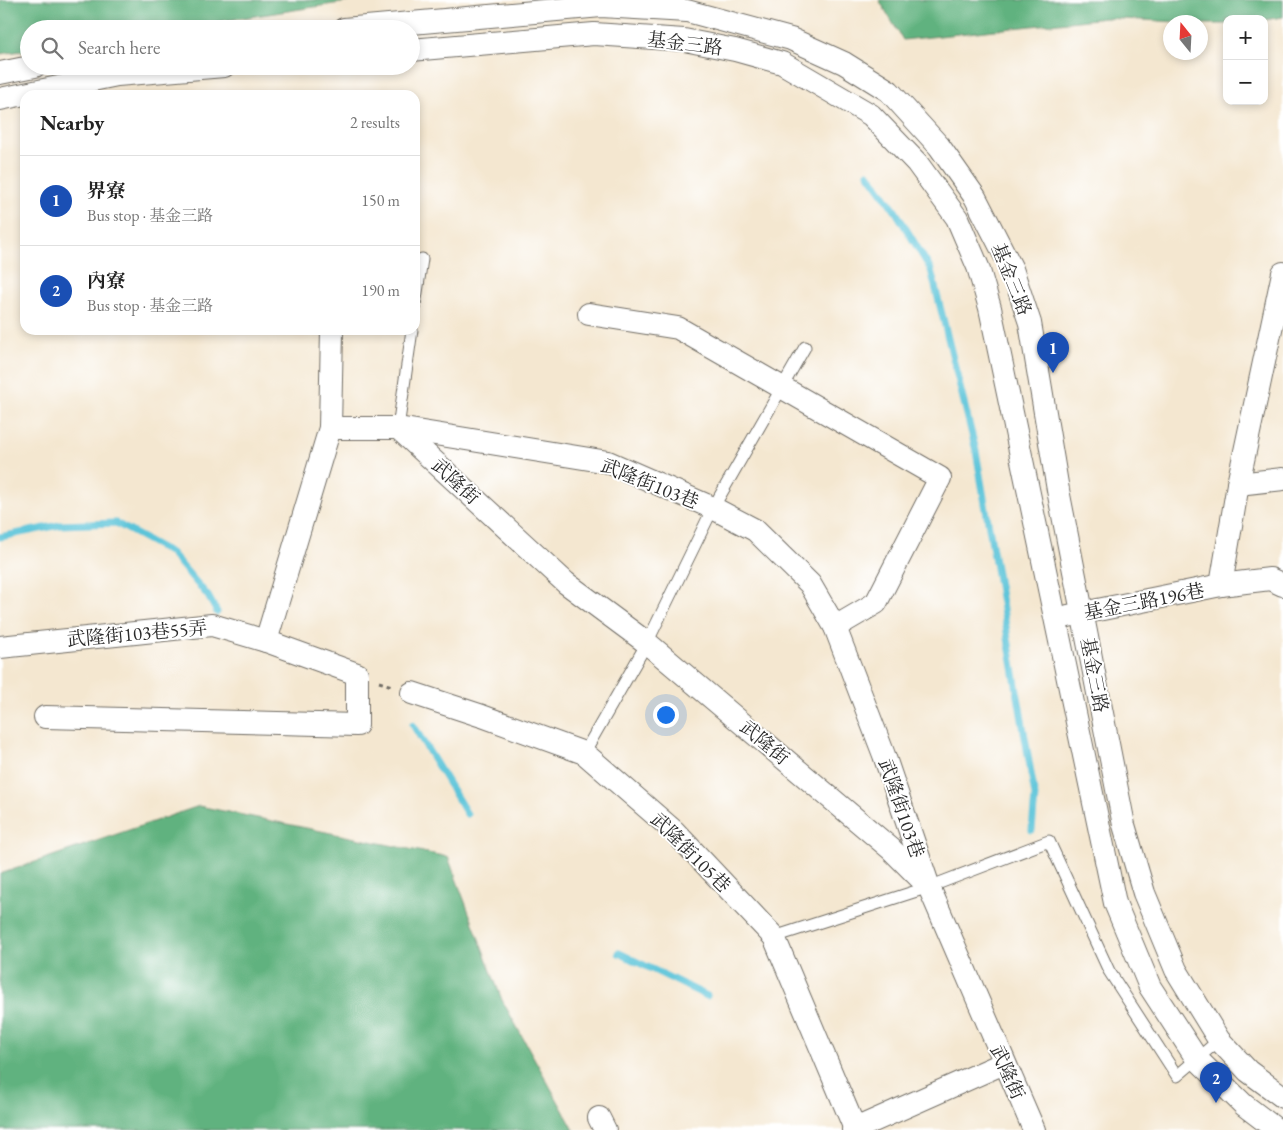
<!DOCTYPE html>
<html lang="en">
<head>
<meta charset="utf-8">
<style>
	body { margin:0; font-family:"EB Garamond","Noto Serif TC",serif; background:#f6f6f6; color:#222 }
	.controls { position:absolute; right:15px; top:15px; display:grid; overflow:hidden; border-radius:10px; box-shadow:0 2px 8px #0003 }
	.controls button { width:45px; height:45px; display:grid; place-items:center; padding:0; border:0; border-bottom:1px solid #e0e0e0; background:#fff; color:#222; font:25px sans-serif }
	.compass { position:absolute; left:1163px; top:15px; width:45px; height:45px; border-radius:50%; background:#fff; box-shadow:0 2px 8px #0003; rotate:342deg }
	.you { position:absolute; left:665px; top:714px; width:18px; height:18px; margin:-12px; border:4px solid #fff; border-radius:50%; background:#1a73e8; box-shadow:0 0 0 8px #1a73e833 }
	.badge { display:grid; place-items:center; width:32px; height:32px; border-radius:50%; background:#0b8043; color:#fff; font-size:16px; font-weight:700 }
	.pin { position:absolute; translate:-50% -41px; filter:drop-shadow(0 1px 2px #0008) }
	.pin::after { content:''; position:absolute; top:26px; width:18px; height:15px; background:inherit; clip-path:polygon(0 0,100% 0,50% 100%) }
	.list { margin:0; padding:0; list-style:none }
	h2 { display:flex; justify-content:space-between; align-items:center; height:65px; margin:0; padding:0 20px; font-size:21px }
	h2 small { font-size:16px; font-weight:400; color:#767676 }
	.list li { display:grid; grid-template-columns:32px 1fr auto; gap:15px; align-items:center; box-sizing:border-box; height:90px; padding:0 20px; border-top:1px solid #e0e0e0 }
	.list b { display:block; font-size:19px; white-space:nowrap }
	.list p { margin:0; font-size:16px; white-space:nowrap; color:#767676 }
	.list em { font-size:16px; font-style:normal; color:#767676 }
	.icon { flex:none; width:28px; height:28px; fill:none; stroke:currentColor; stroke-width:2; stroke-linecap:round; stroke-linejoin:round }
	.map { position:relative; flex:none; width:1283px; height:1130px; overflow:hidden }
	.search { position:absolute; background:#fff; box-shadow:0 2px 8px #0003; left:20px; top:20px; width:400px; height:55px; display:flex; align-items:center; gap:12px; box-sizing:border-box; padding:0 18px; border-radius:28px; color:#767676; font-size:19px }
	.panel { position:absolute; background:#fff; box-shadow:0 2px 8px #0003; left:20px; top:90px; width:400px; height:245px; border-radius:15px }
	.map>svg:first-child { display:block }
</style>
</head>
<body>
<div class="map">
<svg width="1283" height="1130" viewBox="0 0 1283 1130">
	<rect width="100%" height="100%" fill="#fff"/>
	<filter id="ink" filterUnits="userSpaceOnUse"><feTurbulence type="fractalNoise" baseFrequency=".02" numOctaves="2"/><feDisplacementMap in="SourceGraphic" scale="10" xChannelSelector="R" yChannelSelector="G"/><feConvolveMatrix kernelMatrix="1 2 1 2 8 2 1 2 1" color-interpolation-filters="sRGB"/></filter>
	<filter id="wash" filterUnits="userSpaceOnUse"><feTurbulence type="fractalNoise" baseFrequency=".0096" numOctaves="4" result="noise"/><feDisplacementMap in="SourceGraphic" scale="20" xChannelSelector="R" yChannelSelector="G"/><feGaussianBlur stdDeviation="1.12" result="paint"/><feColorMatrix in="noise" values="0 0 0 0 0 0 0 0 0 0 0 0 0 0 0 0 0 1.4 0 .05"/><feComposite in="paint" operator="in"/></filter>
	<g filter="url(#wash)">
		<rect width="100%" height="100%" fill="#f4e7d0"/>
		<g fill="#60b27f" stroke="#466e55">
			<path d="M0 0H360L170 29H29V50L0 54Z"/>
			<path d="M879 0H1283V17L1264 20V19H1227V24H1201L1200 22H1178L1105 18 903 40Z"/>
			<path d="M199 806 448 857 502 1000 574 1130H0V874Z"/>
		</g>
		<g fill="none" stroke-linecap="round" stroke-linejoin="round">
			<g stroke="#5cc4d9" stroke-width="7">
				<path d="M868 173 896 212 931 270 976 451 1035 796 1032 830"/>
				<path d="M0 537 60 525 116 523 171 553 208 596 217 612"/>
				<path d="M413 725 467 814"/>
				<path d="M619 953 707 996"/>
			</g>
		</g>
	</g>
	<g filter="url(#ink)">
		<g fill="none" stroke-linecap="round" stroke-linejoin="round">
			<g stroke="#716d65" stroke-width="13">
				<g id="lane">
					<path d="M415 306 422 259"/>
					<path d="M398 428 412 330"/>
					<path d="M584 753 647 643 713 508 805 347"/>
					<path d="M774 937 929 887 1049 841 1109 971 1177 1076 1219 1040"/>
				</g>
			</g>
			<g stroke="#716d65" stroke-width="24">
				<g id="street">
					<path d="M344 29 601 6 687 11 791 39 844 63 889 91 939 146 975 197 1012 269 1030 323 1058 490 1124 825 1144 893 1176 970 1219 1040 1248 1071 1283 1097"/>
					<path d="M411 50 594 34 684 40 735 50 782 63 871 115 917 163 957 218 978 267 990 308 1115 903 1150 987 1197 1059 1244 1105 1277 1130"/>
					<path d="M0 73 35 66"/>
					<path d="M0 99 117 75 224 66"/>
					<path d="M589 314 678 328 940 478 876 603 835 627"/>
					<path d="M330 428H398L608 462 713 508 755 530 810 584 835 627 884 755 927 881"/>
					<path d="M398 428 566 583 647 643 891 849 929 887 1034 1130"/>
					<path d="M1238 484 1283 479"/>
					<path d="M1221 585 1270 579 1283 585"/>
					<path d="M1068 616 1221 585 1238 484 1283 273"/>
					<path d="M266 641 330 428 332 330"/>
					<path d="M0 647 212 625 266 641 357 674V725L45 717"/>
					<path d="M412 693 482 716 584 753 674 831 774 937 855 1129"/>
					<path d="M599 1118 605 1130"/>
					<path d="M853 1130 1004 1063"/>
				</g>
			</g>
			<path stroke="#716d65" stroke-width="3" stroke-dasharray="4 4" stroke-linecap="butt" d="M379 682 392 686"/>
			<use href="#lane" stroke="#fff" stroke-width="11"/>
			<use href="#street" stroke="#fff" stroke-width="22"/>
		</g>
	</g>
	<g text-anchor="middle" stroke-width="4" stroke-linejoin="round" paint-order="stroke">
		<g font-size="19" fill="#2b2b2b" stroke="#fff">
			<text transform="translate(685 43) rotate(7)" y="7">基金三路</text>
			<text transform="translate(1012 279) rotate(68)" y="7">基金三路</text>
			<text transform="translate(456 481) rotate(43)" y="7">武隆街</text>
			<text transform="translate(650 483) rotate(22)" y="7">武隆街103巷</text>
			<text transform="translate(1144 601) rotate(-11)" y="7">基金三路196巷</text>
			<text transform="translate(137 633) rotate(-5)" y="7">武隆街103巷55弄</text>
			<text transform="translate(1095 675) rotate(79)" y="7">基金三路</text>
			<text transform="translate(765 742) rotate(40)" y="7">武隆街</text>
			<text transform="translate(902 808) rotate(71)" y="7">武隆街103巷</text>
			<text transform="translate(691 852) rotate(45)" y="7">武隆街105巷</text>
			<text transform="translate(1008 1072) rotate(66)" y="7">武隆街</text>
		</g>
	</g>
</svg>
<div class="controls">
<button>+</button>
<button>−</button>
</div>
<svg class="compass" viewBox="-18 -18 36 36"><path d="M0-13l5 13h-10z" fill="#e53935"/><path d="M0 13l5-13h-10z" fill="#767676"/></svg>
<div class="you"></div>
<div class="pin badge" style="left:1053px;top:373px;background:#1a4fb4">1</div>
<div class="pin badge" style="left:1216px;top:1103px;background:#1a4fb4">2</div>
<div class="search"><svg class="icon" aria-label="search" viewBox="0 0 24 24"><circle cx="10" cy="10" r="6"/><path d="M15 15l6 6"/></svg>Search here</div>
<section class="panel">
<h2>Nearby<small>2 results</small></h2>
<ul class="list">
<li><span class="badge" style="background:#1a4fb4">1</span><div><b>界寮</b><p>Bus stop · 基金三路</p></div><em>150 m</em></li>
<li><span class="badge" style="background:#1a4fb4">2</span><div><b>內寮</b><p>Bus stop · 基金三路</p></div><em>190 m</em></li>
</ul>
</section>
</div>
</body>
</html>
